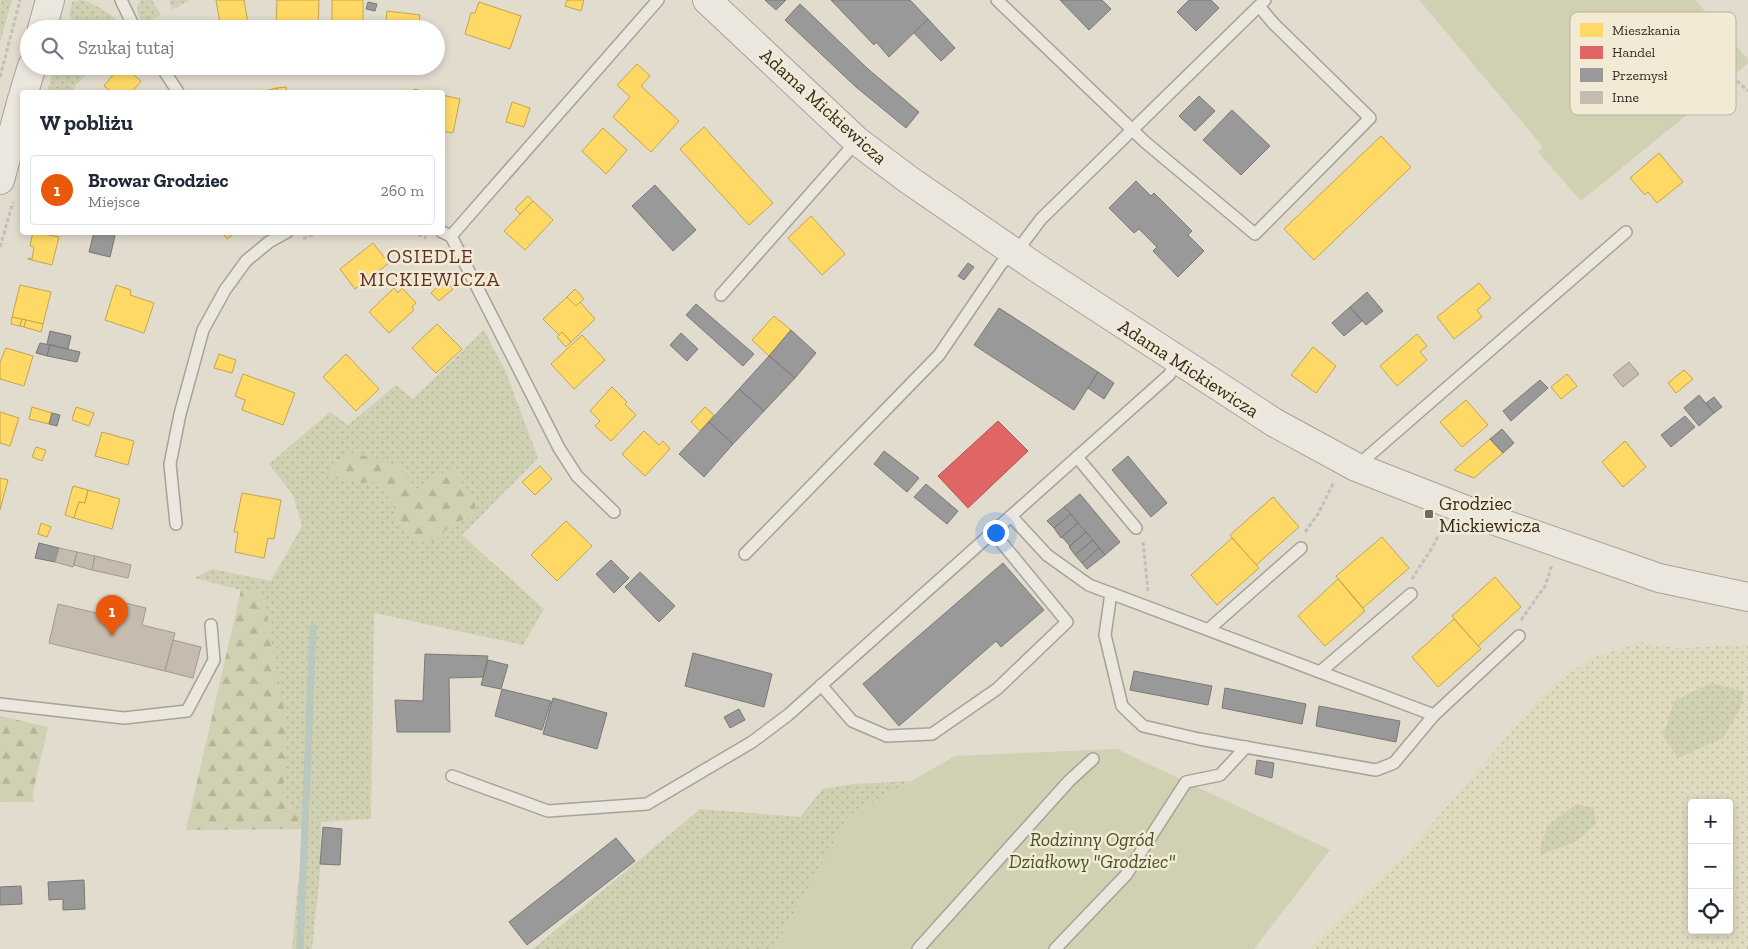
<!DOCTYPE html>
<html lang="pl">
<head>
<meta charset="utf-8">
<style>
	body { margin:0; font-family:"Zilla Slab",serif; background:#f6f6f7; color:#1f2937 }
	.controls { position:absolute; right:15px; bottom:15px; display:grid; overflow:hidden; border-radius:5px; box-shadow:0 2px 8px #0003 }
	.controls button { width:45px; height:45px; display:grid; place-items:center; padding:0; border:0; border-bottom:1px solid #e0e1e3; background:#fff; color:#1f2937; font:25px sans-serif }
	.you { position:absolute; left:995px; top:532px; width:18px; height:18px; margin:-12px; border:4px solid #fff; border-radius:50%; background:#1a73e8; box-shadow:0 0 0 8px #1a73e833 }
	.badge { display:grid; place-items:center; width:32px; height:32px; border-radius:50%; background:#ea580c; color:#fff; font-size:16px; font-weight:700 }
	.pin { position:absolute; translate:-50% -41px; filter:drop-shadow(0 1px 2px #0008) }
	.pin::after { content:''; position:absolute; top:26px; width:18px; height:15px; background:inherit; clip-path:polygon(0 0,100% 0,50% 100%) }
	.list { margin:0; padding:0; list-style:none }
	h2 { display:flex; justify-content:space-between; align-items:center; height:65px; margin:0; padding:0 20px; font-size:21px }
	h2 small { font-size:16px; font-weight:400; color:#747a83 }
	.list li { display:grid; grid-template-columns:32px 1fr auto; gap:15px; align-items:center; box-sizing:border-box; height:70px; margin:0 10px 10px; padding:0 10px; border:1px solid #e0e1e3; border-radius:5px }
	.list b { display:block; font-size:19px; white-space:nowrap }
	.list p { margin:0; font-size:16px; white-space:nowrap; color:#747a83 }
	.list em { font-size:16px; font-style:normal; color:#747a83 }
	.icon { flex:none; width:28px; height:28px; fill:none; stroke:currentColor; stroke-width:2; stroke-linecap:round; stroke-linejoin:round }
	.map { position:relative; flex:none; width:1748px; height:949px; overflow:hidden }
	.search { position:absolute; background:#fff; box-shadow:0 2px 8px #0003; left:20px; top:20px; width:425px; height:55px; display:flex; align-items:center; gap:12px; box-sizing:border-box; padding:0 18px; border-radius:28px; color:#747a83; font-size:19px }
	.panel { position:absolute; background:#fff; box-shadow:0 2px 8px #0003; left:20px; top:90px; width:425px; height:145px; border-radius:5px }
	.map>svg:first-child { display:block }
</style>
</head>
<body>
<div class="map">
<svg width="1748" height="949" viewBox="0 0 1748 949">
	<defs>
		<pattern id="farmland-dots" width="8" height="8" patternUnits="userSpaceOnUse" patternTransform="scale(1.25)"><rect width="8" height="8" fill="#e0dac0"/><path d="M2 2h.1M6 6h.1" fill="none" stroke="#c1bba5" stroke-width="1.8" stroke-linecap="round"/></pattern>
		<pattern id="grass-dots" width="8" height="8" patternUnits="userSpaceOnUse" patternTransform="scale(1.25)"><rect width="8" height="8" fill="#d0d1b2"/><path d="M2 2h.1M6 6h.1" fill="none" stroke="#b3b499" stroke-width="1.8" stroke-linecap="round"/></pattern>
		<pattern id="forest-firs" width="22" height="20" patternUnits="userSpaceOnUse" patternTransform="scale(1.25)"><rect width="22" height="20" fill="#d0d1b2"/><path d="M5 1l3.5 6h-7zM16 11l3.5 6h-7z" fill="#b3b499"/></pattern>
	</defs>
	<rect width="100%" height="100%" fill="#e2dcce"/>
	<path fill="url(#farmland-dots)" fill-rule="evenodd" d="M1640 642 1679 648 1748 644V949H1309L1405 855 1545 692 1590 658ZM1692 803H1729V930H1692Z"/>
	<g fill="url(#grass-dots)" fill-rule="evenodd">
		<path d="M1 0H12L0 42V4Z"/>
		<path d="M82 0C99 5 114 16 126 29H69L71 18 69 16 72 2Z"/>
		<path d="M141 0H152L161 15 143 24C138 15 134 9 141 0Z"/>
		<path d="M169 0H190L172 10Z"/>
		<path d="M55 66H95L77 84 71 92H47Z"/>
		<path d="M484 330 505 370 538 458 462 535 544 609 523 645 374 613 371 819 321 822 320 873 312 949H292L303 829 283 794V763L262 591 241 590 194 578 212 569 271 581 302 526 293 495 269 464 330 412 348 425 396 385 413 399ZM444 472 476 514 453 524 433 541 398 524 392 501 376 482 418 490Z"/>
		<path d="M1711 683 1744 691 1740 709 1723 738 1678 758 1663 736 1674 701Z"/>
		<path d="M910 781 848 817 774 949H533L700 809 800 817 823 789 854 784Z"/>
		<path d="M1576 804 1594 808 1596 824 1575 842 1541 855 1540 849 1547 826Z"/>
	</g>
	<g fill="url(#forest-firs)">
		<path d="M350 452 397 465 418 490 444 472 453 471 474 498 476 514 453 524 433 541 414 542 398 524 392 501 376 483 341 481 327 472 337 457Z"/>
		<path d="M241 590 262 591 287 725 283 794 303 829 186 830Z"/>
		<path d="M0 716 48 727 33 793 34 802H0Z"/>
	</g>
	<g fill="#d0d1b2">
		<path d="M1419 0H1695L1748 59V63L1715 92 1581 201 1538 152 1543 147Z"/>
		<path d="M1117 749 1330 850 1254 949H774L848 817 955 756Z"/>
	</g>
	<g fill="#ffd966" stroke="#c3a451">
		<path d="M216 0H244L249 29H221Z"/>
		<path d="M277 0H319L318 27 307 26V29H298V26H276Z"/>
		<rect x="332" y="0" width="31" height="24"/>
		<path d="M567 0H584L581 11 565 6Z"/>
		<path d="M479 2 521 16 510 49 465 34 471 13H475Z"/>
		<path d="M387 11 420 15 418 29H385Z"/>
		<rect x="318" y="21" width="11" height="8"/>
		<path d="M637 64 650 76 641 86 679 121 651 152 613 117 630 97 617 85Z"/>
		<path d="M120 66H123L141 81 132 92H112L104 86Z"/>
		<path d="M286 87 287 92H278L277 88Z"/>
		<path d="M277 88 278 92H269L268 90Z"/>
		<path d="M414 89 418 90 429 92H413Z"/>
		<path d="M442 95 460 99 453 133 442 131Z"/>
		<path d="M512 102 530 108 524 127 506 122Z"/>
		<path d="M704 127 773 203 749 225 680 149Z"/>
		<path d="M603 128 627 150 606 174 582 151Z"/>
		<path d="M1381 136 1411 167 1314 260 1284 229Z"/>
		<path d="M1659 153 1683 182 1657 203 1648 192 1645 195 1630 178Z"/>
		<path d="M528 196 533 201 520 214 515 209Z"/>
		<path d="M533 201 553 220 525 250 504 231Z"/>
		<path d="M811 216 845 254 822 275 788 238Z"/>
		<path d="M33 232 59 237 52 265 28 259V258L32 259 34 247 30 246Z"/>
		<path d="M222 232H236L227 239Z"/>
		<path d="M373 243 389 263 355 289 340 269Z"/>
		<path d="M445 280 453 289 439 301 431 293Z"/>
		<path d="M1479 283 1491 298 1477 310 1482 317 1454 339 1437 317Z"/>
		<path d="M20 285 51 292 43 324 12 317Z"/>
		<path d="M116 285 131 290 130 295 154 303 144 333 105 320Z"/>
		<path d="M394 288 398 293 402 288 416 303 412 307 414 310 389 333 369 312Z"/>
		<path d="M575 289 584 299 576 306 567 297Z"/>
		<path d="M567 297 576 306 580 302 595 319 571 342 562 332 559 335 543 319Z"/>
		<path d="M774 316 791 330 769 356 752 340Z"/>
		<path d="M12 317 22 319 20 326 11 324Z"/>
		<path d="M22 319 26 320 24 327 20 326Z"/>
		<path d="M26 320 43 324 41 332 24 327Z"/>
		<path d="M437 324 462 349 436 373 412 348Z"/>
		<path d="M562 332 571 342 566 347 557 337Z"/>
		<path d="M1417 334 1427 346 1420 352 1427 360 1397 386 1380 366Z"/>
		<path d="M582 335 605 360 574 389 551 364Z"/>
		<path d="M1313 347 1336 366 1316 393 1291 375Z"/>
		<path d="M6 348 33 356 24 386 0 379V362Z"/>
		<path d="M219 354 236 360 232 373 214 368Z"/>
		<path d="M346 354 379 389 356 411 323 377Z"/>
		<path d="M1684 370 1693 379 1676 393 1668 383Z"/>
		<path d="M243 374 295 393 283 425 242 410 245 400 235 396Z"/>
		<path d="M1567 374 1577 386 1561 399 1551 387Z"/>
		<path d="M612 387 627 402 625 404 636 415 611 441 595 426 600 421 590 411Z"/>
		<path d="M1466 400 1488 425 1462 447 1440 422Z"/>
		<path d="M32 407 52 413 49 424 29 419Z"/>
		<path d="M76 407 94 413 89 426 72 420Z"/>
		<path d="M705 407 714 415 700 431 691 422Z"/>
		<path d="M0 412 19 418 10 446 0 443Z"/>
		<path d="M644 431 659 445 663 441 670 449 645 476 622 454Z"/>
		<path d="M102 432 134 441 128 465 95 456Z"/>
		<path d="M1490 439 1503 453 1474 478 1454 470Z"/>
		<path d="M1625 441 1646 467 1623 487 1602 462Z"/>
		<path d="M36 447 46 450 42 461 32 457Z"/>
		<path d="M540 466 552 479 535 495 522 482Z"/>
		<path d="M0 478 8 480 0 510Z"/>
		<path d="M73 486 88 490 85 503 79 502 74 518 65 515Z"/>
		<path d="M88 490 120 499 112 529 74 518 79 502 85 503Z"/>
		<path d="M242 493 281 500 274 539 268 538 264 558 235 552 238 532H234Z"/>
		<path d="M1273 497 1299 527 1256 565 1230 535Z"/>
		<path d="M566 521 592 546 557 581 531 555Z"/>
		<path d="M41 523 51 527 47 537 38 534Z"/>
		<path d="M1382 537 1409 568 1363 608 1336 576Z"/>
		<path d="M1232 538 1259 568 1217 605 1191 575Z"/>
		<path d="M1495 577 1521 607 1478 646 1452 616Z"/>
		<path d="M1338 579 1365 611 1325 646 1298 616Z"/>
		<path d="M1454 619 1481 649 1438 687 1412 657Z"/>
	</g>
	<path fill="#e06666" stroke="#ad5451" d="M998 421 1028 451 968 508 938 476Z"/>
	<g fill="#999" stroke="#7b7875">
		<path d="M765 0H786L776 10Z"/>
		<path d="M831 0H910L928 19 889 57 876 42 874 45Z"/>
		<path d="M1060 0H1102L1111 9 1089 30Z"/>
		<path d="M1189 0H1211L1219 8 1196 31 1177 12Z"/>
		<path d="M368 2 377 4 375 11 366 9Z"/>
		<path d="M800 4 868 69 919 112 906 128 856 87 785 20Z"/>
		<path d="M928 19 955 48 941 61 914 33Z"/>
		<path d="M1199 96 1215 111 1195 131 1179 116Z"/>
		<path d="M1232 110 1270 146 1241 175 1203 140Z"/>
		<path d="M1136 181 1151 196 1154 193 1192 231 1188 235 1204 251 1178 277 1153 251 1157 247 1139 229 1134 233 1109 208Z"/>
		<path d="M655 185 696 230 673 251 632 206Z"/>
		<path d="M94 232H104L115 236 110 257 89 252Z"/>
		<path d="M968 263 974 267 964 280 958 276Z"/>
		<path d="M1367 292 1383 311 1366 325 1350 307Z"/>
		<path d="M696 304 754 354 743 366 686 315Z"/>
		<path d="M1350 307 1362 321 1344 336 1332 323Z"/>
		<path d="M999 308 1098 372 1074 410 974 345Z"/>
		<path d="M791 330 816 353 795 378 769 356Z"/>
		<path d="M50 331 71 336 68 349 47 344Z"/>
		<path d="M681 333 698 349 687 361 670 345Z"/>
		<path d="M40 343 50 345 47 356 36 353Z"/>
		<path d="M50 345 80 352 77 362 47 356Z"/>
		<path d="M769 356 795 378 764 411 739 389Z"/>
		<path d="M1098 372 1114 383 1104 399 1088 388Z"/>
		<path d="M1540 380 1548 388 1511 421 1503 411Z"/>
		<path d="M739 389 764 411 733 444 709 422Z"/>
		<path d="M1699 395 1714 413 1699 426 1684 408Z"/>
		<path d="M1714 397 1722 407 1714 413 1706 403Z"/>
		<path d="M52 413 60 415 57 426 49 424Z"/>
		<path d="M1685 416 1695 427 1671 447 1661 435Z"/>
		<path d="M709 422 733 444 704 477 679 454Z"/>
		<path d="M1502 429 1514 443 1503 453 1490 439Z"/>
		<path d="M884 451 919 478 907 492 874 464Z"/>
		<path d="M1128 456 1167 503 1151 517 1112 470Z"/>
		<path d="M926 484 958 511 947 524 914 497Z"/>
		<path d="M1080 494 1120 542 1105 555 1064 507Z"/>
		<path d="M1064 507 1071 514 1054 528 1047 521Z"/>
		<path d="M1071 514 1078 523 1061 538 1054 528Z"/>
		<path d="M1078 523 1086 532 1070 546 1062 537Z"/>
		<path d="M1086 532 1093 540 1075 555 1069 547Z"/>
		<path d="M1093 540 1099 548 1082 563 1075 555Z"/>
		<path d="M39 543 59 548 55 562 35 558Z"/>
		<path d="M1099 548 1105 555 1087 569 1082 563Z"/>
		<path d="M611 560 629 578 614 593 596 574Z"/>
		<path d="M1003 563 1044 610 1001 647 996 641 899 726 863 684Z"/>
		<path d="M640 572 675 606 659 622 625 587Z"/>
		<path d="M693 653 772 674 764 707 685 686Z"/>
		<path d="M425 654 488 656 483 677 449 678 450 732H397L395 700 423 701Z"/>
		<path d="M488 660 508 665 501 689 481 685Z"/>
		<path d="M1134 671 1212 686 1208 705 1130 690Z"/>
		<path d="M1225 688 1306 704 1302 724 1222 708Z"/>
		<path d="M502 689 551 701 542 730 495 716Z"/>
		<path d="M553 698 607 713 597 749 543 734Z"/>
		<path d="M1319 706 1400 721 1396 742 1316 726Z"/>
		<path d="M739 709 745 720 730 728 724 717Z"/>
		<path d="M1257 760 1274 763 1272 778 1255 774Z"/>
		<path d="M323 827 342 829 340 865 320 864Z"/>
		<path d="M616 838 635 861 527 945 509 922Z"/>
		<path d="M84 880 85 909 63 910V899L49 900 48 882Z"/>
		<path d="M21 886 22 904 0 905V887Z"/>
	</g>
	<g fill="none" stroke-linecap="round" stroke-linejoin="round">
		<path stroke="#b9c7be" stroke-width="7" d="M300 949 313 628"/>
	</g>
	<g fill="#c5bbaf" stroke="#a2988d">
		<path d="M1629 362 1639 374 1623 387 1613 375Z"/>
		<path d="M59 548 77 552 73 567 55 562Z"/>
		<path d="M77 552 95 556 92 570 74 565Z"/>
		<path d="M95 556 131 565 128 578 92 570Z"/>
		<path d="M113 600 146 608 142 625 175 633 165 671 49 643 58 604 109 616Z"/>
		<path d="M173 640 201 647 193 678 165 671Z"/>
	</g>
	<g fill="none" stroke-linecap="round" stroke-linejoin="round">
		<g stroke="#a7a197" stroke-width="14">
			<g id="service">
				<path d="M121 0 135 29"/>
				<path d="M997 0 1145 142 1255 234 1370 118 1273 23 1259 6"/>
				<path d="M161 66 178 92"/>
				<path d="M442 232 451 236 559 448 577 476 614 512"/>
				<path d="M451 236 658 0"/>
				<path d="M721 295 857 141"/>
				<path d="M1077 457 1136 528"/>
				<path d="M1357 466 1626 232"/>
				<path d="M1011 516 1047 555 1089 585 1434 715"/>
				<path d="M176 524 170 464 180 414 203 330 225 290 246 261 269 242 287 232"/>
				<path d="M745 554 939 355 1001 264 1023 243 1041 219 1265 0"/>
				<path d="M1111 593 1105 635 1122 706 1143 726 1199 739 1376 770 1394 763 1434 715 1519 636"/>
				<path d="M1209 629 1301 548"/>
				<path d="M1320 672 1411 594"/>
				<path d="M821 685 852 721 887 736 932 734 997 689 1067 622 993 532"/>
				<path d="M0 704 124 718 187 711 214 660 211 625"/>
				<path d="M452 776 548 811 647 804 752 742 788 715 1169 375 1178 361"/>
				<path d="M918 949 1069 781 1093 759"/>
				<path d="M1055 949 1126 875 1186 782 1220 775 1246 747"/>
			</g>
		</g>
		<g stroke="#a7a197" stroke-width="30">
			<g id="tertiary">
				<path d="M707 0 857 141 909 180 1037 268 1275 423 1356 467 1484 517 1659 578 1748 597"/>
				<path d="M42 29 50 0"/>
				<path d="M24 92 32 66"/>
				<path d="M0 180 22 99"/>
			</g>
		</g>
		<g stroke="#c3beb6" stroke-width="3" stroke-dasharray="4 2.5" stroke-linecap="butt">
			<path d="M0 77 20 0"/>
			<path d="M1737 81 1748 91"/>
			<path d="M412 232 426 238"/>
			<path d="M303 239 319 232"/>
			<path d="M0 247 13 202"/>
			<path d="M1305 532 1318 514 1334 482"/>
			<path d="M1143 542 1148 591"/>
			<path d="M1412 579C1422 562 1436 545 1442 526"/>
			<path d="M1521 620 1545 586 1552 565"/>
		</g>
		<use href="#service" stroke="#ebe7df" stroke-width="11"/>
		<use href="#tertiary" stroke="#ebe7df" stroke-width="28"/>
	</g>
	<rect fill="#72685d" stroke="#f2ead5" stroke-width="2" x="1424" y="509" width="10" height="10" rx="2.5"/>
	<g text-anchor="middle" stroke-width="5" stroke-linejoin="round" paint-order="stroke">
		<g font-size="19" fill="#362a20" stroke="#f2ead5">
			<text transform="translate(824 106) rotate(42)" y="7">Adama Mickiewicza</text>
			<text transform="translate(1189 368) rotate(33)" y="7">Adama Mickiewicza</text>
		</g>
		<g font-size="19" fill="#362a20" stroke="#f2ead5" text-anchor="start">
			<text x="1439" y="510">Grodziec<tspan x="1439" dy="22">Mickiewicza</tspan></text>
		</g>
		<g font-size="19" font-style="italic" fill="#465028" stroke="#f2ead5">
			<text x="1092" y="846">Rodzinny Ogród<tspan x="1092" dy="22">Działkowy "Grodziec"</tspan></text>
		</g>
		<g font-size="20" letter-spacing="1" fill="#5e3023" stroke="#f2ead5">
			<text x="430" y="263">OSIEDLE<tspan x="430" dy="23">MICKIEWICZA</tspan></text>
		</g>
	</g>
	<rect x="1570" y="12" width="166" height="103" rx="8" fill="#f2ead5" stroke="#bab09f" stroke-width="1"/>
	<rect x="1580" y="23" width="23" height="14" fill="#ffd966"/>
	<rect x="1580" y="46" width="23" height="13" fill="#e06666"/>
	<rect x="1580" y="68" width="23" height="14" fill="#999"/>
	<rect x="1580" y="91" width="23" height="13" fill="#c5bbaf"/>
	<g font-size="14" fill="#362a20">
		<text x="1612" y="35">Mieszkania</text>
		<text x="1612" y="57">Handel</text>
		<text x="1612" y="80">Przemysł</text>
		<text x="1612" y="102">Inne</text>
	</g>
</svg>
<div class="controls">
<button>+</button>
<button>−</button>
<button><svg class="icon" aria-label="locate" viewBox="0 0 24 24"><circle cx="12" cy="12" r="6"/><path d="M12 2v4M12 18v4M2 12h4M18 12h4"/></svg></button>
</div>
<div class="you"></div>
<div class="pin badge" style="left:112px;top:636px">1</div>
<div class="search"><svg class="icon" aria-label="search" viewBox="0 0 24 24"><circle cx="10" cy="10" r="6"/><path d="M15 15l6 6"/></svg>Szukaj tutaj</div>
<section class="panel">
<h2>W pobliżu<small></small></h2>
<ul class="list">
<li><span class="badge">1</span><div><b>Browar Grodziec</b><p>Miejsce</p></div><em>260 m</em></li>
</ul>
</section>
</div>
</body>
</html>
